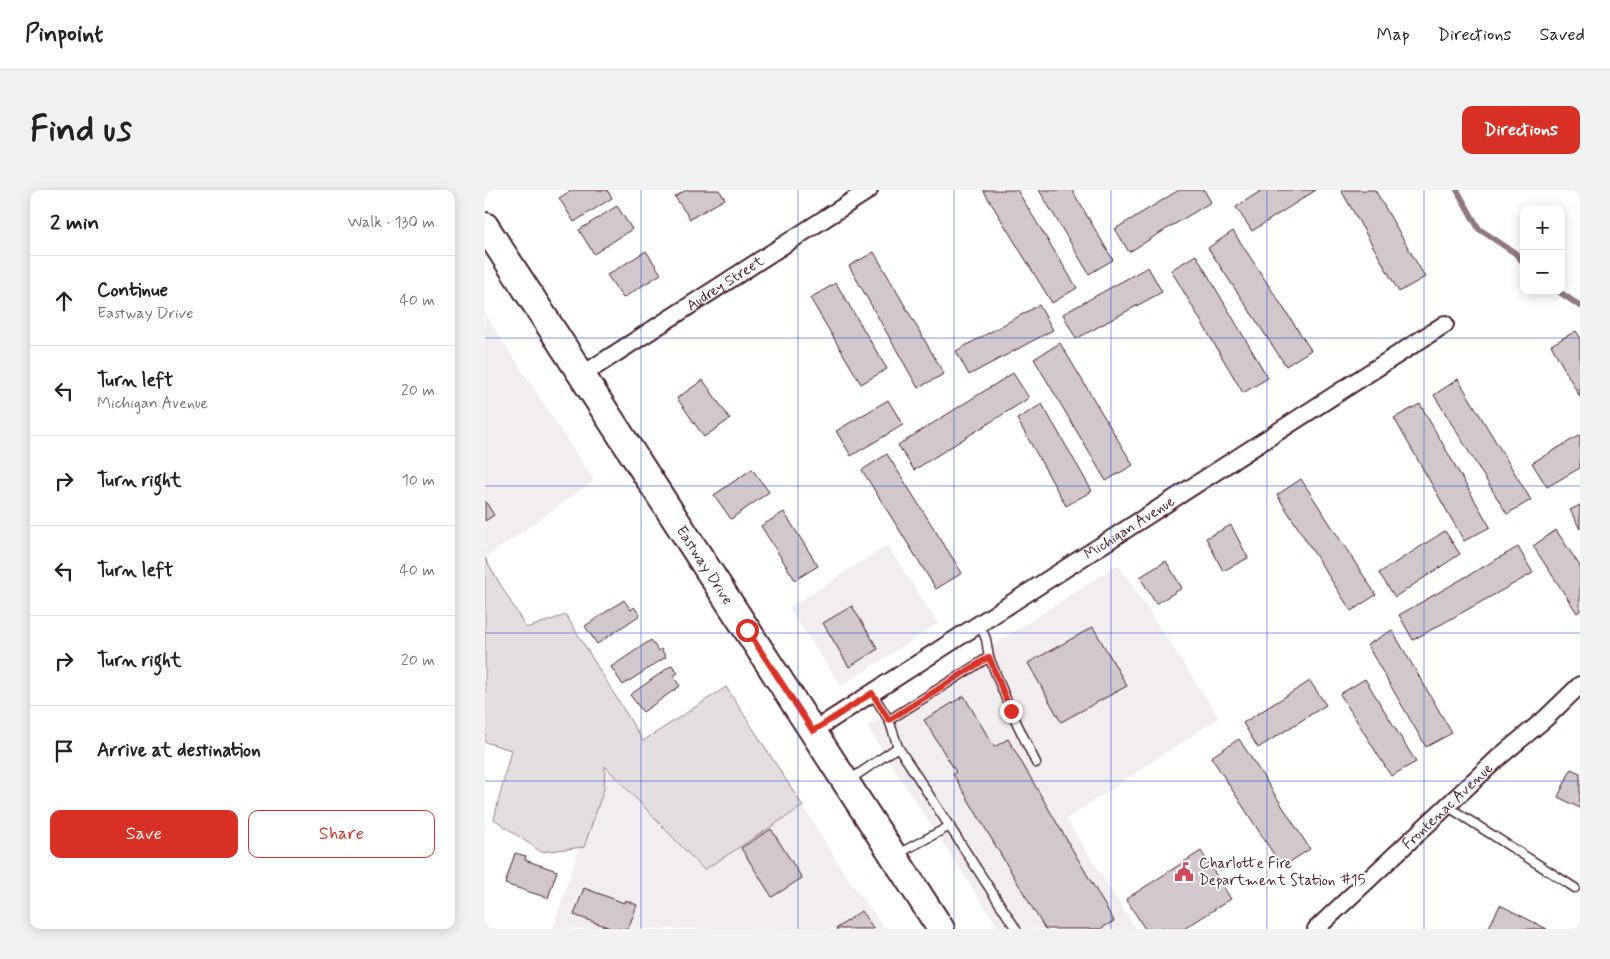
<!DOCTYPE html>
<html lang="en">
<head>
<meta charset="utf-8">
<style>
	body { margin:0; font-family:Mynerve,sans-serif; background:#f2f2f2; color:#222 }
	.controls { position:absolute; right:15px; top:15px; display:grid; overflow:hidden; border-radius:10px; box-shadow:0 2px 12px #0003 }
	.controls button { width:45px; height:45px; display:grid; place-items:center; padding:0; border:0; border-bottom:1px solid #e0e0e0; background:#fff; color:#222; font:25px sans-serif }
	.stop { position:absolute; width:15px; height:15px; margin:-11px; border:4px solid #d93025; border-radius:50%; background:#fff }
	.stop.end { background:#d93025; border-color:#fff; box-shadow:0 1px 5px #0008 }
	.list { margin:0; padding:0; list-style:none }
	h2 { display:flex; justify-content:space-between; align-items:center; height:65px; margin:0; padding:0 20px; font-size:21px }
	h2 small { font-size:16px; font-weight:400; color:#767676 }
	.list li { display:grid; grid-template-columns:32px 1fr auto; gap:15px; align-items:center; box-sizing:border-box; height:90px; padding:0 20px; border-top:1px solid #e0e0e0 }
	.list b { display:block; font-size:19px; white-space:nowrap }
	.list p { margin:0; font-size:16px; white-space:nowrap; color:#767676 }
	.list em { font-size:16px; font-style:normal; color:#767676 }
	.actions { display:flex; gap:10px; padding:15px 20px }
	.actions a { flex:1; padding:11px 0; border:1px solid #d93025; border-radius:10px; text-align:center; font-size:18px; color:#d93025 }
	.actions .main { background:#d93025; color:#fff }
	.icon { flex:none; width:28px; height:28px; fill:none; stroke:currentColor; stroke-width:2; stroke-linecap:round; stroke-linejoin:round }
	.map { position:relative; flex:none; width:1095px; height:739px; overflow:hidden; border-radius:10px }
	header { display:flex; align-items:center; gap:30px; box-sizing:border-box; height:70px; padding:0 25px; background:#fff; border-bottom:1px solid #e0e0e0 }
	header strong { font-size:24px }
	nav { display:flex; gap:28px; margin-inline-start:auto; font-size:18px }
	.intro { display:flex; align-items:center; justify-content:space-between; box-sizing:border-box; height:120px; padding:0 30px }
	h1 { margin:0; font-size:35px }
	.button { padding:12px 22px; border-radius:10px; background:#d93025; color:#fff; font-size:18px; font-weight:700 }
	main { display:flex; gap:30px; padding:0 30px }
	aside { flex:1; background:#fff; border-radius:10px; box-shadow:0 2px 12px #0003 }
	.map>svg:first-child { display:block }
</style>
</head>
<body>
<header>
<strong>Pinpoint</strong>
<nav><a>Map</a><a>Directions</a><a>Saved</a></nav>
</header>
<div class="intro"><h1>Find us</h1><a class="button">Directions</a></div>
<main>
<aside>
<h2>2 min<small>Walk · 130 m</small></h2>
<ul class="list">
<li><svg class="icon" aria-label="ahead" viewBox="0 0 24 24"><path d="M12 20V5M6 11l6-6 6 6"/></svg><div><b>Continue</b><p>Eastway Drive</p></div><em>40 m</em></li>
<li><svg class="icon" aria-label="left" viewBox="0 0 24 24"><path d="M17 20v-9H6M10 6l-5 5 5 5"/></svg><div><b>Turn left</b><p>Michigan Avenue</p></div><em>20 m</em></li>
<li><svg class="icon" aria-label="right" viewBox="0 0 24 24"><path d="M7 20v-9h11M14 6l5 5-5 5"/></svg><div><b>Turn right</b></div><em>10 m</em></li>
<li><svg class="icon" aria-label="left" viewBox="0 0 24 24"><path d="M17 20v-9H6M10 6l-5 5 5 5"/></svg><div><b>Turn left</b></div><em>40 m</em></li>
<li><svg class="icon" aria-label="right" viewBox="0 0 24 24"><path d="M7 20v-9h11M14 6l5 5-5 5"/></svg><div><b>Turn right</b></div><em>20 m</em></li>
<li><svg class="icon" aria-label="arrive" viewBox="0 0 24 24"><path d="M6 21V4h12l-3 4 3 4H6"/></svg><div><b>Arrive at destination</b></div></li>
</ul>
<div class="actions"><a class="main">Save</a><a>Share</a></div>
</aside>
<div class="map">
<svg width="1095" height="739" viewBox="0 0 1095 739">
	<rect width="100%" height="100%" fill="#fff"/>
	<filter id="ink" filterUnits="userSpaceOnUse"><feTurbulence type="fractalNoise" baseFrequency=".02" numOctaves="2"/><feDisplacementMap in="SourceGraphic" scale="10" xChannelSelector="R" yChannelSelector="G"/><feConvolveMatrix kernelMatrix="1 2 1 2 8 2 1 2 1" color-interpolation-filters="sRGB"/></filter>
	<g filter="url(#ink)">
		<g fill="#f2eeef">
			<path d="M0 124 109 291 0 368Z"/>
			<path d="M402 355 453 434 356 496 304 418Z"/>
			<path d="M633 374 734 528 581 629 651 739H514L382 537Z"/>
			<path d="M120 575 219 680 318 616 356 678 400 739H68Z"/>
		</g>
		<path fill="#e5dee0" stroke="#987e86" d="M0 368 41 438 81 425 158 551 241 497 318 616 219 680 120 576 119 599 99 657 56 662 9 629 26 560 0 552Z"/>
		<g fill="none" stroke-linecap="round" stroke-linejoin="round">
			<g stroke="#91787e" stroke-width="6">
				<path d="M972 0 994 39 1030 63 1039 73"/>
				<path d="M1073 101 1095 116"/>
			</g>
		</g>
		<g fill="#d2c7cb" stroke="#4a1f2b">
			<path d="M87 0H122L127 8 89 32 74 8Z"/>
			<path d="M201 0H234L240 9 205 29 190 7Z"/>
			<path d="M498 0H532L592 98 567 113Z"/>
			<path d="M554 0H587L628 70 604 84Z"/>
			<path d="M694 0H719L726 12 644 62 630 39Z"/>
			<path d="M777 0H831L767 41 751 17Z"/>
			<path d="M856 0H890L940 87 914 102Z"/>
			<path d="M132 16 147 39 109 64 94 40Z"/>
			<path d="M748 41 826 160 801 176 723 58Z"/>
			<path d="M161 61 176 84 138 108 122 85Z"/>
			<path d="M389 62 459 184 433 198 364 76Z"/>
			<path d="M711 65 783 188 758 203 686 80Z"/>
			<path d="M663 77 677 102 591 149 578 124Z"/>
			<path d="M351 93 402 179 376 194 325 108Z"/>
			<path d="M554 115 568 140 484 185 471 161Z"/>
			<path d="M1091 141 1095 147V207L1066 155Z"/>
			<path d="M575 153 648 275 621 291 549 169Z"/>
			<path d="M528 183 544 208 429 280 413 255Z"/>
			<path d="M973 189 1046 310 1022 324 949 205Z"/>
			<path d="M218 190 245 229 219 247 192 208Z"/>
			<path d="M403 210 418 235 366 266 351 241Z"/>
			<path d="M557 214 607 301 581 316 532 229Z"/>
			<path d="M935 214 1005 337 979 351 909 228Z"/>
			<path d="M1095 245V278L1062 297 1047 273Z"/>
			<path d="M402 264 477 383 451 399 377 280Z"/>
			<path d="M267 279 284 302 246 329 229 305Z"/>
			<path d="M816 289 891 405 866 421 792 305Z"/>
			<path d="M0 311 9 325 0 331Z"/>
			<path d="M1095 315V339L1085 320Z"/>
			<path d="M299 322 333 376 310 390 276 336Z"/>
			<path d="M746 335 763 368 738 381 721 348Z"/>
			<path d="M1071 340 1095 376V421L1092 423 1048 356Z"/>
			<path d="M960 341 975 364 910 407 894 383Z"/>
			<path d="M1033 357 1048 383 928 450 914 425Z"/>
			<path d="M681 371 697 398 671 414 655 387Z"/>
			<path d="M139 410 146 420 149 417 155 425 112 454 100 436Z"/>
			<path d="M367 416 393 459 364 477 338 433Z"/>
			<path d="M608 437 642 496 576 532 543 473Z"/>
			<path d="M907 440 967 543 941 557 882 455Z"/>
			<path d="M166 450 173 461 176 459 181 467 138 495 126 477Z"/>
			<path d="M187 475 193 483 188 486 195 496 158 522 145 505Z"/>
			<path d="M880 489 931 572 906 586 855 504Z"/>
			<path d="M825 491 841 515 773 558 758 533Z"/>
			<path d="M479 506 509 557 523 549 629 731 615 739H560L468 584 471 582 439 530Z"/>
			<path d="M754 549 825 659 797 677 726 567Z"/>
			<path d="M1086 579 1095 583V618L1073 607Z"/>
			<path d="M286 639 317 688 287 707 256 658Z"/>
			<path d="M716 661 746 709 699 739H660L641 709Z"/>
			<path d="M30 663 41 666 40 670 72 681 63 708 20 694Z"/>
			<path d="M99 698 139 713 140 710 152 715 143 739H128L89 725Z"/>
			<path d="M1015 715 1062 739H1003Z"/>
			<path d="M376 721 389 739H351Z"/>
		</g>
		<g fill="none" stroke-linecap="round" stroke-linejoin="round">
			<g stroke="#4a1f2b" stroke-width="11">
				<g id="service">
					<path d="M494 433 501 449 504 467"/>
					<path d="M387 503 404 530 413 557 531 739"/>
					<path d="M404 530 504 467 526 521 551 573"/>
					<path d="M363 591 413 557"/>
					<path d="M962 616 1090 698"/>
					<path d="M411 665 465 636"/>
				</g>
			</g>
			<g stroke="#4a1f2b" stroke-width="20">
				<g id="minor">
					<path id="s1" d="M97 185 384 0"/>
					<path id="s2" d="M328 541 960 134"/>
					<path id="s3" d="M831 739 1013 568 1061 528 1095 495"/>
				</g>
			</g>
			<g stroke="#4a1f2b" stroke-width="30">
				<g id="primary">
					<path id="s4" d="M0 36 456 739"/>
				</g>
			</g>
			<use href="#service" stroke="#fff" stroke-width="8"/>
			<use href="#minor" stroke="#fff" stroke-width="16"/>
			<use href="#primary" stroke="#fff" stroke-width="26"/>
		</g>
	</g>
	<g fill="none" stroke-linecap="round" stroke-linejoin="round" filter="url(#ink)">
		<path stroke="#d93025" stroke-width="6" d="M262 440 328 541 387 503 404 530 504 467 526 521"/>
	</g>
	<path fill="none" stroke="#1d4ed8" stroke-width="1" stroke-opacity="0.55" d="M156 0V739M313 0V739M469 0V739M626 0V739M782 0V739M939 0V739M0 148H1095M0 296H1095M0 443H1095M0 591H1095"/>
	<defs>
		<g id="civic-bare" transform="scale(1.5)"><path d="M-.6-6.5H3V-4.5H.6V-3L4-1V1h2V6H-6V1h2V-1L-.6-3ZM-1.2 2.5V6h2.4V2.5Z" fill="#d1495b" stroke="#fff" stroke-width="2.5" paint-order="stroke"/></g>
	</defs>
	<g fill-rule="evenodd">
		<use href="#civic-bare" x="699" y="682"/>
	</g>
	<g text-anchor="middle" stroke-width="4" stroke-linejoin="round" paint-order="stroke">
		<g font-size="15" fill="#4a1f2b" stroke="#fff">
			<text dy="5" stroke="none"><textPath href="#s1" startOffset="170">Audrey Street</textPath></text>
			<text dy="5" stroke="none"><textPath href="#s2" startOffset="376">Michigan Avenue</textPath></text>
			<text dy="5" stroke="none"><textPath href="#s4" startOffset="404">Eastway Drive</textPath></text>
			<text dy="5" stroke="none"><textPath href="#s3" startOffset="180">Frontenac Avenue</textPath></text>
		</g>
		<g font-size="15" fill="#4a1f2b" stroke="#fff" text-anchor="start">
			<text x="714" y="678">Charlotte Fire<tspan x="714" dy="17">Department Station #15</tspan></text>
		</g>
	</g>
</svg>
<div class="controls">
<button>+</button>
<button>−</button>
</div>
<div class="stop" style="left:262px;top:440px"></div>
<div class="stop end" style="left:526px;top:521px"></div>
</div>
</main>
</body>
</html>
